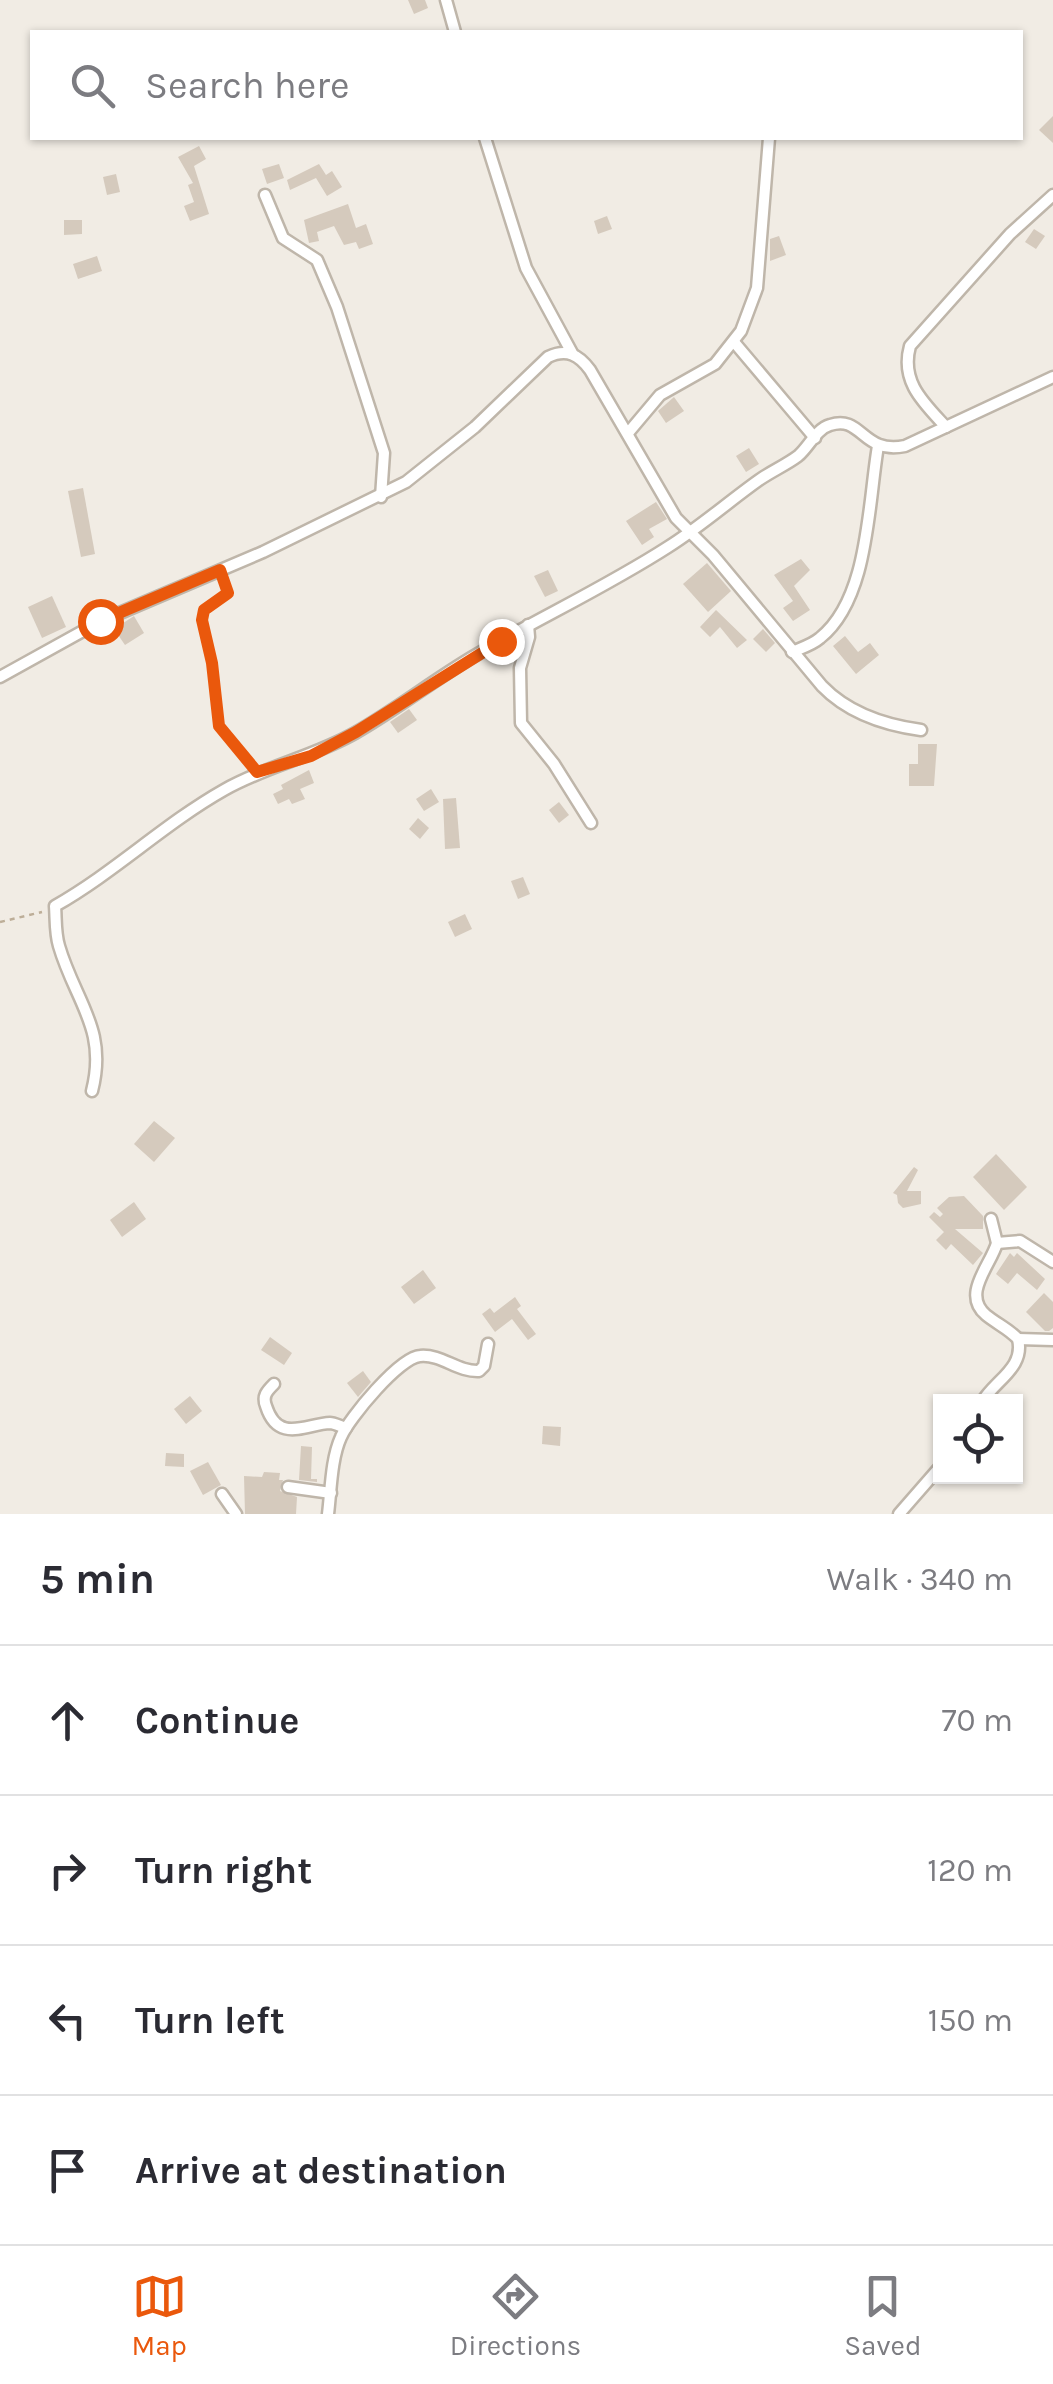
<!DOCTYPE html>
<html lang="en">
<head>
<meta charset="utf-8">
<style>
	body { margin:0; font-family:Karla,sans-serif; background:#f2f2f3; color:#2b2b33 }
	.controls { position:absolute; right:30px; bottom:30px; display:grid; overflow:hidden; border-radius:0px; box-shadow:0 2px 8px #0004 }
	.controls button { width:90px; height:90px; display:grid; place-items:center; padding:0; border:0; border-bottom:2px solid #e1e1e2; background:#fff; color:#2b2b33; font:50px sans-serif }
	.stop { position:absolute; width:30px; height:30px; margin:-22px; border:8px solid #ea580c; border-radius:50%; background:#fff }
	.stop.end { background:#ea580c; border-color:#fff; box-shadow:0 2px 10px #0008 }
	.list { margin:0; padding:0; list-style:none }
	h2 { display:flex; justify-content:space-between; align-items:center; height:130px; margin:0; padding:0 40px; font-size:42px }
	h2 small { font-size:32px; font-weight:400; color:#7c7c81 }
	.list li { display:grid; grid-template-columns:65px 1fr auto; gap:30px; align-items:center; box-sizing:border-box; height:150px; padding:0 40px; border-top:2px solid #e1e1e2 }
	.list b { display:block; font-size:38px; white-space:nowrap }
	.list em { font-size:32px; font-style:normal; color:#7c7c81 }
	.icon { flex:none; width:55px; height:55px; fill:none; stroke:currentColor; stroke-width:2; stroke-linecap:round; stroke-linejoin:round }
	.map { position:relative; flex:none; width:1053px; height:1514px; overflow:hidden }
	.search { position:absolute; background:#fff; box-shadow:0 2px 8px #0004; left:30px; right:30px; top:30px; height:110px; display:flex; align-items:center; gap:25px; box-sizing:border-box; padding:0 35px; border-radius:0px; color:#7c7c81; font-size:38px }
	.sheet { height:730px; background:#fff }
	nav { display:flex; justify-content:space-around; align-items:center; box-sizing:border-box; height:140px; border-top:2px solid #e1e1e2; background:#fff; font-size:28px; color:#7c7c81 }
	nav a { display:grid; justify-items:center; gap:5px }
	nav .on { color:#ea580c }
	.map>svg:first-child { display:block }
</style>
</head>
<body>
<div class="map">
<svg width="1053" height="1514" viewBox="0 0 1053 1514">
	<rect width="100%" height="100%" fill="#f1ece4"/>
	<g fill="#d5cabd">
		<path d="M408 0H425L428 8 414 14Z"/>
		<path d="M1053 116V143L1039 130Z"/>
		<path d="M199 146 206 159 194 166 209 214 190 221 184 206 194 202 188 185 193 183 178 157Z"/>
		<path d="M279 164 284 178 267 184 262 169Z"/>
		<path d="M319 164 326 175 332 171 342 187 327 196 316 178 290 190 287 180Z"/>
		<path d="M116 174 120 192 107 195 103 177Z"/>
		<path d="M348 204 356 228 366 224 373 244 359 249 356 242 344 245 334 226 317 232 319 241 309 243 304 220Z"/>
		<path d="M607 216 612 229 598 234 594 221Z"/>
		<path d="M64 220H82V234L64 235Z"/>
		<path d="M1034 229 1045 236 1036 249 1025 242Z"/>
		<path d="M779 236 786 255 770 261V239Z"/>
		<path d="M97 256 102 271 78 279 73 264Z"/>
		<path d="M674 397 684 411 666 423 658 411Z"/>
		<path d="M749 448 759 464 746 472 736 456Z"/>
		<path d="M83 488 95 554 81 557 68 491Z"/>
		<path d="M656 502 667 519 649 529 654 537 642 545 626 521Z"/>
		<path d="M801 559 810 570 794 586 810 610 793 621 783 608 793 601 774 575Z"/>
		<path d="M707 563 731 591 708 612 683 584Z"/>
		<path d="M548 570 558 591 545 597 534 576Z"/>
		<path d="M52 596 66 627 42 638 28 607Z"/>
		<path d="M716 610 747 640 737 648 720 627 710 637 700 627Z"/>
		<path d="M134 616 144 633 125 645 114 629Z"/>
		<path d="M763 629 775 643 766 652 753 639Z"/>
		<path d="M845 636 858 652 870 643 879 655 856 674 833 646Z"/>
		<path d="M409 709 417 720 398 733 390 722Z"/>
		<path d="M918 744H937L934 786H909V764H918Z"/>
		<path d="M309 770 314 783 300 789 305 799 292 804 289 799 278 804 273 794 283 789 281 785Z"/>
		<path d="M431 789 439 802 424 811 416 799Z"/>
		<path d="M456 798 460 848 445 849 443 799Z"/>
		<path d="M559 802 569 815 559 823 549 810Z"/>
		<path d="M418 818 429 828 420 839 409 829Z"/>
		<path d="M523 877 530 894 518 899 511 881Z"/>
		<path d="M465 914 472 929 455 937 448 922Z"/>
		<path d="M154 1121 175 1138 154 1162 134 1144Z"/>
		<path d="M996 1154 1027 1187 1004 1210 973 1177Z"/>
		<path d="M914 1167 918 1170 907 1191H921V1204L903 1208 898 1203 897 1195 893 1193Z"/>
		<path d="M964 1196 983 1216V1229H955L983 1253 973 1265 951 1244 946 1250 936 1240 944 1232 929 1217 934 1212 940 1217 943 1214 937 1208 949 1197Z"/>
		<path d="M134 1202 146 1219 122 1237 110 1220Z"/>
		<path d="M1010 1253 1014 1257 1017 1253 1045 1279 1037 1290 1017 1273 1008 1284 996 1274Z"/>
		<path d="M423 1270 436 1288 414 1304 401 1287Z"/>
		<path d="M1044 1293 1053 1302V1328L1049 1331H1045L1026 1312Z"/>
		<path d="M515 1297 521 1306 517 1309 536 1334 528 1340 512 1319 495 1332 482 1314 490 1308 494 1313Z"/>
		<path d="M270 1337 292 1353 284 1365 261 1350Z"/>
		<path d="M363 1371 371 1382 358 1397 347 1383Z"/>
		<path d="M190 1396 202 1411 186 1424 174 1409Z"/>
		<path d="M543 1426 561 1427 560 1446 542 1444Z"/>
		<path d="M301 1446 312 1447 311 1479H317V1482L299 1480Z"/>
		<path d="M166 1453 184 1454V1467L165 1466Z"/>
		<path d="M208 1462 221 1485 203 1495 190 1471Z"/>
		<path d="M264 1472 280 1473 279 1480H283L280 1491 297 1497 296 1514H245L244 1476 262 1477Z"/>
	</g>
	<g fill="none" stroke-linecap="round" stroke-linejoin="round">
		<g stroke="#bfb6aa" stroke-width="15">
			<g id="street">
				<path d="M446 0 455 32"/>
				<path d="M485 138 526 268 572 353"/>
				<path d="M265 195 283 238 317 260 337 307 384 453 381 497"/>
				<path d="M734 342 815 438"/>
				<path d="M946 427C924 403 900 382 910 346L1010 234 1053 195"/>
				<path d="M628 433 660 395 715 364 741 331 757 288 769 138"/>
				<path d="M528 625 529 637 520 668 521 723 554 764 591 823"/>
				<path d="M792 652C801 648 812 645 820 638 869 599 868 504 878 446"/>
				<path d="M0 677 101 621 263 552 406 482 475 427 548 357C567 348 579 355 590 370L676 518 713 555 822 686C848 713 884 725 921 730"/>
				<path d="M92 1091C108 1029 75 1001 59 946 55 933 56 919 55 906 115 872 164 824 224 790 266 766 313 757 355 733 397 709 435 679 476 655 539 618 606 587 668 547 700 527 728 502 759 480 772 471 786 465 798 456 809 447 816 429 830 425 862 414 862 455 905 446L1053 377"/>
				<path d="M997 1243 1020 1241 1053 1262"/>
				<path d="M1018 1339 1053 1340"/>
				<path d="M274 1384C267 1391 262 1396 266 1406 278 1444 306 1424 330 1423 334 1423 342 1427 346 1428"/>
				<path d="M982 1402C995 1380 1025 1368 1018 1339 1009 1329 997 1324 986 1315 961 1294 991 1265 997 1243L991 1219"/>
				<path d="M288 1487 331 1493"/>
				<path d="M222 1494 236 1514"/>
				<path d="M328 1514C331 1490 331 1459 341 1437 349 1418 400 1357 420 1356 442 1354 457 1372 479 1371L484 1366 488 1344"/>
				<path d="M899 1514 940 1467"/>
			</g>
		</g>
		<g stroke="#bdae98" stroke-width="2.5" stroke-dasharray="5 5" stroke-linecap="butt">
			<path d="M224 579 228 590 226 596 204 610 202 620 211 663 220 731 250 764"/>
			<path d="M0 922 42 912"/>
		</g>
		<use href="#street" stroke="#fff" stroke-width="10"/>
	</g>
	<g fill="none" stroke-linecap="round" stroke-linejoin="round">
		<path stroke="#ea580c" stroke-width="12" d="M100 621 220 570 228 593 204 610 202 620 212 663 219 726 257 772 311 756 356 732 501 641"/>
	</g>
</svg>
<div class="controls">
<button><svg class="icon" aria-label="locate" viewBox="0 0 24 24"><circle cx="12" cy="12" r="6"/><path d="M12 2v4M12 18v4M2 12h4M18 12h4"/></svg></button>
</div>
<div class="stop" style="left:100px;top:621px"></div>
<div class="stop end" style="left:501px;top:641px"></div>
<div class="search"><svg class="icon" aria-label="search" viewBox="0 0 24 24"><circle cx="10" cy="10" r="6"/><path d="M15 15l6 6"/></svg>Search here</div>
</div>
<section class="sheet">
<h2>5 min<small>Walk · 340 m</small></h2>
<ul class="list">
<li><svg class="icon" aria-label="ahead" viewBox="0 0 24 24"><path d="M12 20V5M6 11l6-6 6 6"/></svg><div><b>Continue</b></div><em>70 m</em></li>
<li><svg class="icon" aria-label="right" viewBox="0 0 24 24"><path d="M7 20v-9h11M14 6l5 5-5 5"/></svg><div><b>Turn right</b></div><em>120 m</em></li>
<li><svg class="icon" aria-label="left" viewBox="0 0 24 24"><path d="M17 20v-9H6M10 6l-5 5 5 5"/></svg><div><b>Turn left</b></div><em>150 m</em></li>
<li><svg class="icon" aria-label="arrive" viewBox="0 0 24 24"><path d="M6 21V4h12l-3 4 3 4H6"/></svg><div><b>Arrive at destination</b></div></li>
</ul>
</section>
<nav>
<a class="on"><svg class="icon" aria-label="map" viewBox="0 0 24 24"><path d="M3 6l6-2 6 2 6-2v14l-6 2-6-2-6 2zM9 4v14M15 6v14"/></svg>Map</a>
<a><svg class="icon" aria-label="directions" viewBox="0 0 24 24"><path d="M12 3l9 9-9 9-9-9zM9 14v-3h6M13 9l2 2-2 2"/></svg>Directions</a>
<a><svg class="icon" aria-label="saved" viewBox="0 0 24 24"><path d="M7 4h10v16l-5-4-5 4z"/></svg>Saved</a>
</nav>
</body>
</html>
